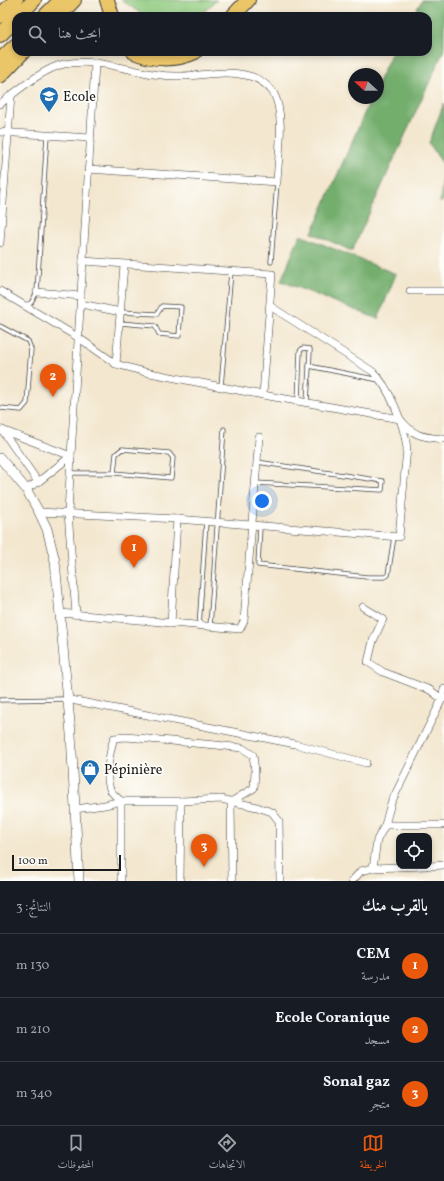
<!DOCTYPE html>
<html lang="ar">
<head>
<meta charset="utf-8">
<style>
	body { margin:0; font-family:Vollkorn,Amiri,serif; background:#242831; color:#f1f3f6; direction:rtl }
	.controls { position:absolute; right:12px; bottom:12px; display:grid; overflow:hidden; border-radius:8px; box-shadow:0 2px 6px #0003 }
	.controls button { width:36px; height:36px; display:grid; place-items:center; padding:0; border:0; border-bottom:1px solid #363941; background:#171b24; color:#f1f3f6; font:20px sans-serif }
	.compass { position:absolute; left:348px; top:68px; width:36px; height:36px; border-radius:50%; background:#171b24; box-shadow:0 2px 6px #0003; rotate:291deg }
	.scale { position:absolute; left:12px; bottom:10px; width:109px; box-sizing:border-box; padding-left:4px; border:2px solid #1c1c1c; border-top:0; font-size:11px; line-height:14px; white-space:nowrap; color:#1c1c1c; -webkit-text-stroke:3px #fdfcf7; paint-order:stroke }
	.you { position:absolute; left:262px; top:501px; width:14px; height:14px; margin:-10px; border:3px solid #fff; border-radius:50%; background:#1a73e8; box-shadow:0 0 0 6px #1a73e833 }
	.badge { display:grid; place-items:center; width:26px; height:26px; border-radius:50%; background:#ea580c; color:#fff; font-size:13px; font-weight:700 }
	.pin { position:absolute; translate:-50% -33px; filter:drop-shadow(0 1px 2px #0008) }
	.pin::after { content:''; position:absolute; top:21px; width:14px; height:12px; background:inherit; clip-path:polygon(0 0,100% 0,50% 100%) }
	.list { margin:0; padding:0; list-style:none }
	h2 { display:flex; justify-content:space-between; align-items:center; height:52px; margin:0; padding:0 16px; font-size:17px }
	h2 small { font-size:13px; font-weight:400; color:#9ea1a6 }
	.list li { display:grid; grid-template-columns:26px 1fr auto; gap:12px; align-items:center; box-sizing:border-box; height:64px; padding:0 16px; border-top:1px solid #363941 }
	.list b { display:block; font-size:15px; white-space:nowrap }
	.list p { margin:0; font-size:13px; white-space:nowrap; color:#9ea1a6 }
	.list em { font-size:13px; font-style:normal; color:#9ea1a6 }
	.icon { flex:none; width:22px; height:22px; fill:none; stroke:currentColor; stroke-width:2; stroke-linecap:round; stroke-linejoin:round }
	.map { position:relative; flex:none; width:444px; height:881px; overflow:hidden; direction:ltr }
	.search { position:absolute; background:#171b24; box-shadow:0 2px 6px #0003; left:12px; right:12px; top:12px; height:44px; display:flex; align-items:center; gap:10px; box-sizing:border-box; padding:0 14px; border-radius:12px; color:#9ea1a6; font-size:15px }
	.sheet { height:244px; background:#171b24 }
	nav { display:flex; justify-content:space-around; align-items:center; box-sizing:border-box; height:56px; border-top:1px solid #363941; background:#171b24; font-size:11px; color:#9ea1a6 }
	nav a { display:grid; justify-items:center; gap:2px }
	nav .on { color:#ea580c }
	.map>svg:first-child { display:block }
</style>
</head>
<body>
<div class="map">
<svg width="444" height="881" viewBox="0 0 444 881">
	<rect width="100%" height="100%" fill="#fdfcf7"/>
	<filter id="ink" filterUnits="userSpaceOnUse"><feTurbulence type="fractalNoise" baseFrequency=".025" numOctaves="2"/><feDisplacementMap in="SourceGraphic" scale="8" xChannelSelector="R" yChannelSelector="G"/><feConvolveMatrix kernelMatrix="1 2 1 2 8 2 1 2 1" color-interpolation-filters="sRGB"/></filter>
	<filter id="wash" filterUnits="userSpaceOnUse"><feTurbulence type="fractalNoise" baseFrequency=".012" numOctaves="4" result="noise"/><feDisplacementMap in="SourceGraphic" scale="16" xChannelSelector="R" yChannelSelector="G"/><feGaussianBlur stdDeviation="0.9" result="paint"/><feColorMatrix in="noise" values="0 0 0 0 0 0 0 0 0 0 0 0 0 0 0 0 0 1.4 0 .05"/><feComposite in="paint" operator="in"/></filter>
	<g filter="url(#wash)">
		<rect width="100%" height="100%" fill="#f3e7cf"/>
		<path fill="#8fca7e" stroke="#56734d" d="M121 0H217L199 16H149L142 14Z"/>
		<g fill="#73ae6d" stroke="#486544">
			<path d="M422 0H444V50L352 251 312 233 371 98H378V82L392 52H428V16H413Z"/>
			<path d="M444 103V200L440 203 444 166 429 143Z"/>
			<path d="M300 235 396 274 378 319 281 281Z"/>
		</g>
	</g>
	<g filter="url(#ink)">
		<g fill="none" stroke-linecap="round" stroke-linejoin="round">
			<g stroke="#3c3a37" stroke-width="5">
				<g id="service">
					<path d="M271 262 277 182"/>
					<path d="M25 305 31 303 37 292 47 135"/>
					<path d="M120 323 155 326 159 334 179 336 181 307 162 306 157 314 121 312"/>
					<path d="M0 326 28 341 31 349 27 403 21 410 0 408"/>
					<path d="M309 366 379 380"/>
					<path d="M221 386 231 272"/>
					<path d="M298 401 300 351 303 348 310 349V351L307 402"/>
					<path d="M70 473H114L171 478 173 458 169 453 122 449 116 454 114 473"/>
					<path d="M255 483 382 490 383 481 257 462"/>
					<path d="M260 527 258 565 367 577H385L388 575 394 537"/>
					<path d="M199 627 206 522"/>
					<path d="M210 627 224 429"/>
					<path d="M0 700 66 699"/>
				</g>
			</g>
			<g stroke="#3c3a37" stroke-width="8">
				<g id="minor">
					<path d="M0 104C17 91 44 68 64 64 103 56 142 78 181 76 202 76 224 70 245 75 256 77 266 83 273 92 286 114 278 157 277 182L88 169"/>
					<path d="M0 132 90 138"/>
					<path d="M0 243 11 96"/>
					<path d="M83 261 272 274 263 395"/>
					<path d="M0 291 79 338 116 364 145 372 263 395 400 419C414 437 423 437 444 439"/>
					<path d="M410 291H444"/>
					<path d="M37 292 81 296"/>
					<path d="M81 304 121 312"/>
					<path d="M116 364 124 265"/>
					<path d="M2 430 71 456 68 513 76 614"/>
					<path d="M2 430 38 482"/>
					<path d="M26 489 38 482 71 456 95 64"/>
					<path d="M39 512 177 519 399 537 407 448C404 425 390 387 372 371L270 306"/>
					<path d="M363 607 383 619 373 641 368 662 383 672 430 690 442 699 444 698"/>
					<path d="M60 613 240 629 244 621 259 437"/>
					<path d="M171 624 177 519"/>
					<path d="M66 699 295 744 366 763"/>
					<path d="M75 809 105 805 121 801H181L221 799 257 807 272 812 279 821 280 881"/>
					<path d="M385 825H444"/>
					<path d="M429 866 444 865"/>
					<path d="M373 868 426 866"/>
					<path d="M121 881V801C118 798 111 793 110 789 105 777 110 750 114 738L126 737 216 745 242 748 253 755 255 771 254 788 231 802 232 881"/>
					<path d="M180 881 181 801"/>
					<path d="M352 881 361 871 373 868 377 840 385 825 391 803 442 699 444 689"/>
				</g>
			</g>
			<g stroke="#3c3a37" stroke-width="10">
				<path id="tertiary" d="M0 458 26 489 39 512 47 529 55 561 71 734 79 881"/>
			</g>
			<g stroke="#3c3a37" stroke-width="16">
				<g id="motorway">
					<path d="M107 0 112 16"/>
					<path d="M0 16 16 0"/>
					<path d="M19 16 34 0"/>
					<path d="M45 16 61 0"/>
					<path d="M59 16 74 0"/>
					<path d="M233 16 248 0"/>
					<path d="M0 35 16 19"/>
					<path d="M134 52C153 60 176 61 195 52"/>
					<path d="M0 60 16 45"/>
					<path d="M0 76 23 52"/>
				</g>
			</g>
			<use href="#service" stroke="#fff" stroke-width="3.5"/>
			<use href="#minor" stroke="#fff" stroke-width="7"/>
			<use href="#tertiary" stroke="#fff" stroke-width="9"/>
			<use href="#motorway" stroke="#ebc669" stroke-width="14"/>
		</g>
	</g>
	<defs>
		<g id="school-pin" transform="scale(1)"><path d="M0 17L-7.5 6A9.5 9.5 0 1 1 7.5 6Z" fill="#1f6fb2" stroke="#fdfcf7"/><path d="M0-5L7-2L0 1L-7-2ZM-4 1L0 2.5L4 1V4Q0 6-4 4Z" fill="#fff"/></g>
		<g id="shop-pin" transform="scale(1)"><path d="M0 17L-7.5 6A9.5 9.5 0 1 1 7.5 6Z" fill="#1f6fb2" stroke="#fdfcf7"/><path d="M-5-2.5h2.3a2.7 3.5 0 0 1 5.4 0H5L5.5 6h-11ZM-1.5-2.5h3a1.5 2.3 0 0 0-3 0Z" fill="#fff"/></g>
	</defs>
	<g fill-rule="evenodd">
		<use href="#school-pin" x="49" y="96"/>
		<use href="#shop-pin" x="90" y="769"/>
	</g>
	<g text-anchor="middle" stroke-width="3.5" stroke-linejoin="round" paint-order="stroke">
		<g font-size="14" fill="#1c1c1c" stroke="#fdfcf7" text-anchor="start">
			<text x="63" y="101">Ecole</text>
			<text x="104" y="774">Pépinière</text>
		</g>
	</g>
</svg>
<div class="controls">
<button><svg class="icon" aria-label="locate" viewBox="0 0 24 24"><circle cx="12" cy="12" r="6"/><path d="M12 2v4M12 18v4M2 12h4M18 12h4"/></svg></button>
</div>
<svg class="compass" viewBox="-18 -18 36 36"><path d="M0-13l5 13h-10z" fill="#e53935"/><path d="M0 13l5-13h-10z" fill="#9ea1a6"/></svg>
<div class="scale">100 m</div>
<div class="you"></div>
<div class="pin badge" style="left:134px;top:568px">1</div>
<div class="pin badge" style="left:53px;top:397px">2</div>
<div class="pin badge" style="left:204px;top:867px">3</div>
<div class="search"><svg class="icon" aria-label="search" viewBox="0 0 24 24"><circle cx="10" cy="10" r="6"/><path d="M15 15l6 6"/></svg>ابحث هنا</div>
</div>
<section class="sheet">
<h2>بالقرب منك<small>النتائج: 3</small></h2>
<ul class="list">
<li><span class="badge">1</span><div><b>CEM</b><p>مدرسة</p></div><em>130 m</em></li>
<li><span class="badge">2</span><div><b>Ecole Coranique</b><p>مسجد</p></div><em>210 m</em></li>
<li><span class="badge">3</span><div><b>Sonal gaz</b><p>متجر</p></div><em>340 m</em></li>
</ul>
</section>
<nav>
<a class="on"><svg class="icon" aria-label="map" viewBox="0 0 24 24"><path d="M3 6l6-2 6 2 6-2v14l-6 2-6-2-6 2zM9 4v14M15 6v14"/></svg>الخريطة</a>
<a><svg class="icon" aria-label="directions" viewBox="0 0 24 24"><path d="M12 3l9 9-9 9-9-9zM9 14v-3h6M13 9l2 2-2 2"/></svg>الاتجاهات</a>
<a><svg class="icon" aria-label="saved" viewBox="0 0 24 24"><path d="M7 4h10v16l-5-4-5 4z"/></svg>المحفوظات</a>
</nav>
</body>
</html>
